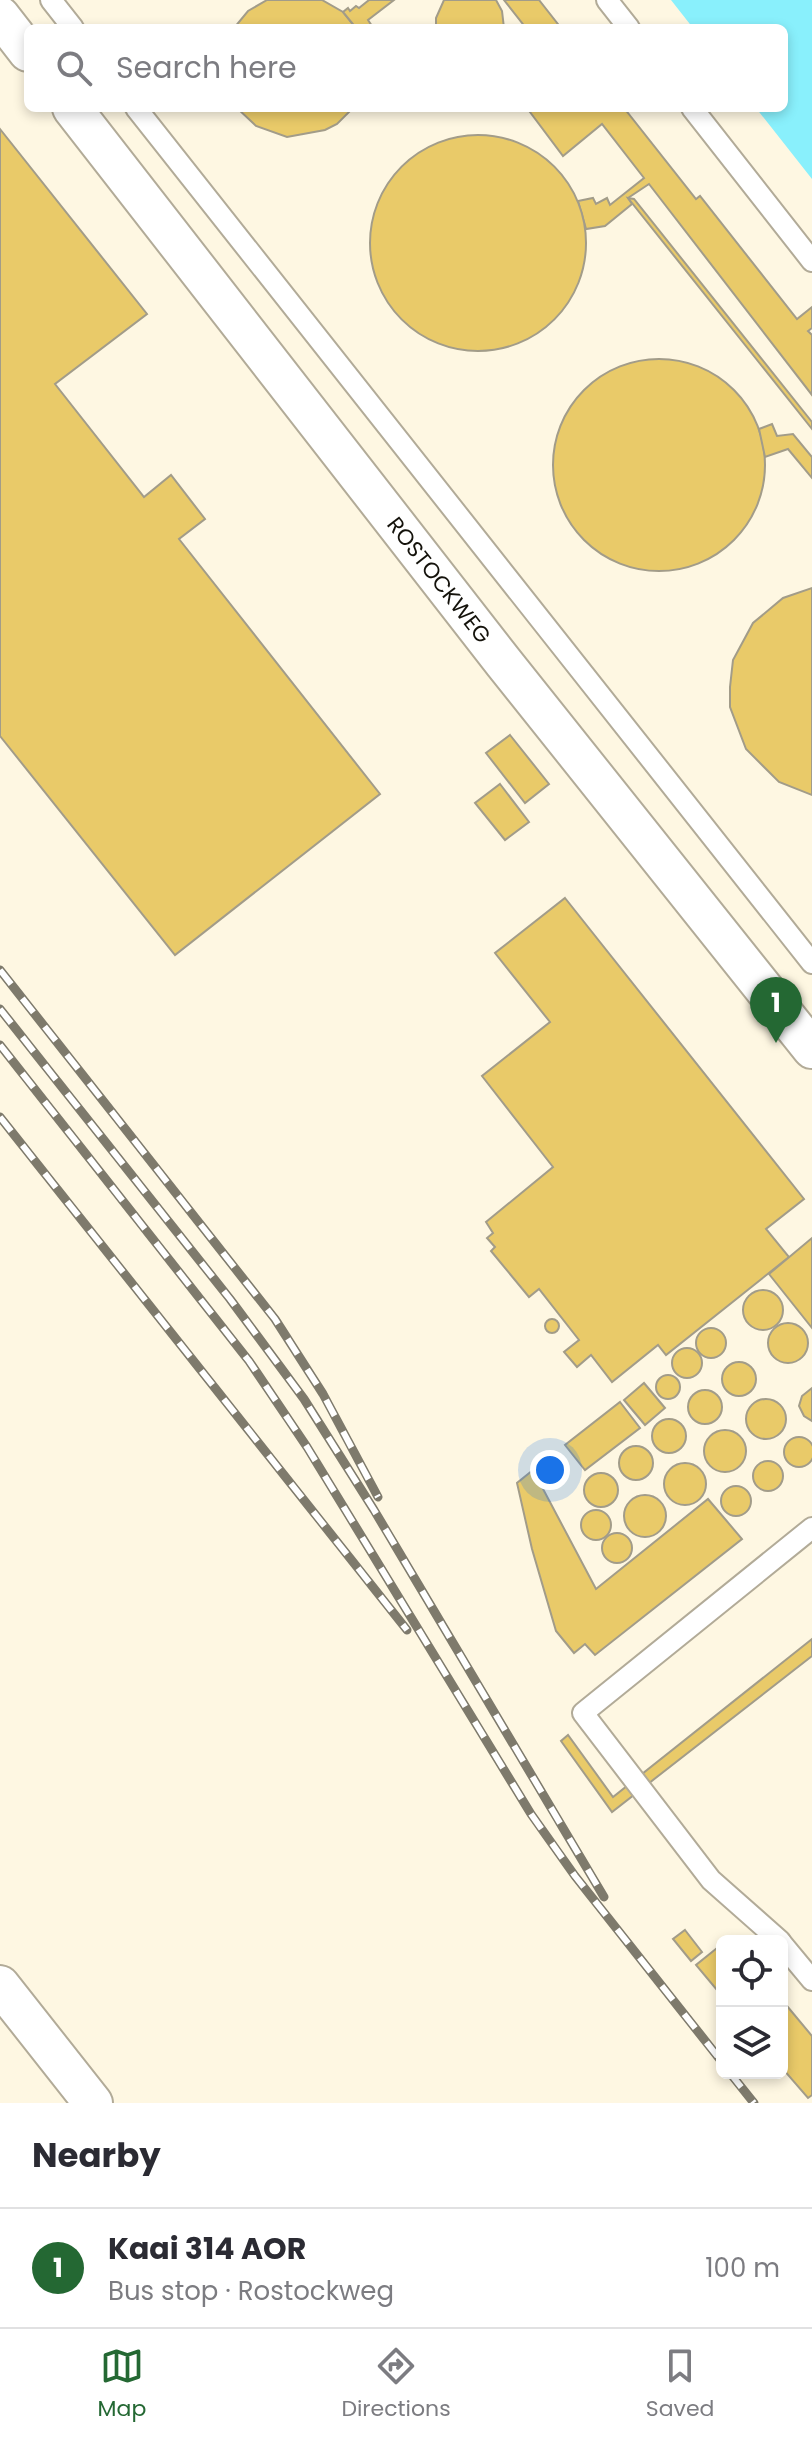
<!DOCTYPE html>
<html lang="en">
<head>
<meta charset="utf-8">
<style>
	body { margin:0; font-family:Poppins,sans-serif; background:#f2f2f3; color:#2b2b33 }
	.controls { position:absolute; right:24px; bottom:24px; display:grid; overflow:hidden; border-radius:12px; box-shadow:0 4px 12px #0003 }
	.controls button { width:72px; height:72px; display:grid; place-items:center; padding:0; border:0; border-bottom:2px solid #e1e1e2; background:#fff; color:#2b2b33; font:40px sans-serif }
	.you { position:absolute; left:550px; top:1470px; width:28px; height:28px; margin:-20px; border:6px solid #fff; border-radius:50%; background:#1a73e8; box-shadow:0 0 0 12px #1a73e833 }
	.badge { display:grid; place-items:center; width:52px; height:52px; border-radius:50%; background:#246833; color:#fff; font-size:26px; font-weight:700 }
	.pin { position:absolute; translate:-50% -66px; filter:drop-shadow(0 2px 4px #0008) }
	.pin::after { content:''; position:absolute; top:42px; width:28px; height:24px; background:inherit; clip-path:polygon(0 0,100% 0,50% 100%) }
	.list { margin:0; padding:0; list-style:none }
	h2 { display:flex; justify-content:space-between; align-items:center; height:104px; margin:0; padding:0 32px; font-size:34px }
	h2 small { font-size:26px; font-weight:400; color:#7c7c81 }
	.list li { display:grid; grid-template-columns:52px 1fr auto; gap:24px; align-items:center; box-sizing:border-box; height:120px; padding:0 32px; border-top:2px solid #e1e1e2 }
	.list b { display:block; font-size:30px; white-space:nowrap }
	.list p { margin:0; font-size:26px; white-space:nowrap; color:#7c7c81 }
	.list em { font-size:26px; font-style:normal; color:#7c7c81 }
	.icon { flex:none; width:44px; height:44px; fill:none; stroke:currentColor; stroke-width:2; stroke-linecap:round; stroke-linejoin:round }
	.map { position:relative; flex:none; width:812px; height:2103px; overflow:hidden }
	.search { position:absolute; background:#fff; box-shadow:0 4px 12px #0003; left:24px; right:24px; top:24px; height:88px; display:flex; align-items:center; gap:20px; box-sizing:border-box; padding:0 28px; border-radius:12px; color:#7c7c81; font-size:30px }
	.sheet { height:224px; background:#fff }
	nav { display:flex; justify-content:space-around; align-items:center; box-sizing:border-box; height:112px; border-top:2px solid #e1e1e2; background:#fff; font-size:22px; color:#7c7c81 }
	nav a { display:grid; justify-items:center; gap:4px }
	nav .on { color:#246833 }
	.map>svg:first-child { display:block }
</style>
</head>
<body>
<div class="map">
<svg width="812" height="2103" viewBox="0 0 812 2103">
	<rect width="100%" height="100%" fill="#fef7e2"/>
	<path fill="#89f0fc" d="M671 0H812V179L756 108H784V28H693Z"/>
	<g fill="#e9ca69" stroke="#a29c89" stroke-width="2">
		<path d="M267 0H322L343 12 356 28H234L248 11Z"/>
		<path d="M369 0H394L368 20 372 26 356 28 343 12 348 8 350 11 356 6 359 8Z"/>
		<path d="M444 0H496L502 11 504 28H436V18Z"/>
		<path d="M504 0H539L561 28H526Z"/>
		<path d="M237 108H353L337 124 325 130 287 137 256 126Z"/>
		<path d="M527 108H624L696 199 700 196 797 319 812 307V328L808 331 812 335V395L649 184 628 198 632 204 605 226 586 229 578 201 593 198 596 204 607 198 610 205 644 178 602 124 563 156Z"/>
		<path d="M0 129 147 314 55 384 144 497 171 475 205 519 179 539 380 794 175 955 0 736Z"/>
		<circle cx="478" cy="243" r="108"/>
		<path d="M628 198 634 199 812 422V429Z"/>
		<circle cx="659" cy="465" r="106"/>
		<path d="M772 424 777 436 793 434 812 457V478L788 449 765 457 759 429Z"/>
		<path d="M812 588V795L779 782 746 749 730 707V687L733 660 753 623 783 598Z"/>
		<path d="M510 735 549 784 525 803 486 753Z"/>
		<path d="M500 784 529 822 505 840 475 803Z"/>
		<path d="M565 898 804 1199 766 1229 789 1257 666 1355 658 1345 612 1382 591 1355 577 1367 564 1352 579 1340 539 1289 529 1297 491 1251 495 1247 487 1238 493 1233 486 1222 553 1167 482 1076 550 1022 495 953Z"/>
		<path d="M812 1238V1328L769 1274Z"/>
		<circle cx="763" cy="1310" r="20"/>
		<circle cx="552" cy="1326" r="7"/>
		<circle cx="788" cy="1343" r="20"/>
		<circle cx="711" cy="1343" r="15"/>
		<circle cx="687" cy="1363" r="15"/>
		<circle cx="739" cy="1379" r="17"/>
		<circle cx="668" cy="1387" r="12"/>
		<path d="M644 1383 665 1408 645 1425 624 1400Z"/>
		<path d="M812 1388V1421L804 1416 799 1406 802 1396Z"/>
		<circle cx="705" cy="1407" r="17"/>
		<circle cx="766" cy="1419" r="20"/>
		<path d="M620 1402 640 1428 585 1470 565 1445Z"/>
		<circle cx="669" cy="1436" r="17"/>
		<circle cx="725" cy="1451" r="21"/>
		<circle cx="799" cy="1452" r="15"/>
		<circle cx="636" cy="1463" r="17"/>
		<circle cx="768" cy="1476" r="15"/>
		<circle cx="685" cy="1484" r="21"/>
		<path d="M533 1470 596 1589 708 1499 742 1539 595 1655 585 1644 574 1653 556 1631 532 1549 517 1483Z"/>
		<circle cx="601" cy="1490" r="17"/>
		<circle cx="736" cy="1501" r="15"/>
		<circle cx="645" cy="1516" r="21"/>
		<circle cx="596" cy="1525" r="15"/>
		<circle cx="617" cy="1548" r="15"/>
		<path d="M812 1639V1656L612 1812 561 1741 568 1735 613 1797Z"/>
		<path d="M685 1930 702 1952 691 1961 673 1939Z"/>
		<path d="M722 1944V1996L696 1965Z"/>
		<path d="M782 2000 812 2036V2095L808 2098 782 2068Z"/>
	</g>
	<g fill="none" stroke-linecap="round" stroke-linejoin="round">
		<g stroke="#b2ab98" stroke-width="24">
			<g id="service">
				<path d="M51 0 73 28"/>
				<path d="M607 0 629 28"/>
				<path d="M136 108 812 963"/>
				<path d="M692 108 812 261"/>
				<path d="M780 1941 711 1880 583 1713 812 1528"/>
				<path d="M782 1944 812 1980"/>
			</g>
		</g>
		<g stroke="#b2ab98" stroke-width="42">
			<g id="minor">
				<path d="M0 16 28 52"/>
				<path id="s1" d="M72 108 504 663 812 1049"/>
				<path d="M0 1985 93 2103"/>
			</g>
		</g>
		<use href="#service" stroke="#fff" stroke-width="20"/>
		<use href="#minor" stroke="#fff" stroke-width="38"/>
		<g stroke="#7e7a6c" stroke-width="9">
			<g id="rail">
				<path d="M0 970 275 1319 323 1394 378 1497"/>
				<path d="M0 1009 230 1299 304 1399 374 1510 604 1897"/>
				<path d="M0 1045 249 1361 307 1447 531 1814 575 1876 722 2062"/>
				<path d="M0 1117 407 1630"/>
				<path d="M730 2073 754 2103"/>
			</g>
		</g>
		<use href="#rail" stroke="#fff" stroke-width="6" stroke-dasharray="18" stroke-linecap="butt"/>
	</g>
	<g text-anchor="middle" stroke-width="6" stroke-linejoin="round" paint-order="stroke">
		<g font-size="22" fill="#14120b" stroke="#fff">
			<text dy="8" stroke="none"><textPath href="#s1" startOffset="598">ROSTOCKWEG</textPath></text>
		</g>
	</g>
</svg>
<div class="controls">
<button><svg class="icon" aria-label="locate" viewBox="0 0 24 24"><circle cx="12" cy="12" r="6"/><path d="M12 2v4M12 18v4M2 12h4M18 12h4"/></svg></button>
<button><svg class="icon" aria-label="layers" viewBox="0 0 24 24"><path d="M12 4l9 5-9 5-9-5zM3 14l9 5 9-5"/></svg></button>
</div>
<div class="you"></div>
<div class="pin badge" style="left:776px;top:1043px">1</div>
<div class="search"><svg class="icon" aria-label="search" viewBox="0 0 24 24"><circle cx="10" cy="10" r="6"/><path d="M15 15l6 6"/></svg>Search here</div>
</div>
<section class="sheet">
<h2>Nearby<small></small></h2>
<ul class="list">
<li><span class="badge">1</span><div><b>Kaai 314 AOR</b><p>Bus stop · Rostockweg</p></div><em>100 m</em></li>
</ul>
</section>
<nav>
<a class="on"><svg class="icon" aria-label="map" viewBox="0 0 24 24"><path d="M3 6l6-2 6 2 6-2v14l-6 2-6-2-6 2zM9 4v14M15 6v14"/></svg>Map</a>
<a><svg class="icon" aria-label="directions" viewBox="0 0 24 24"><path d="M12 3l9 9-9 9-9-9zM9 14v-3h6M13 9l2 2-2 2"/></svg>Directions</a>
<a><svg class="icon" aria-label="saved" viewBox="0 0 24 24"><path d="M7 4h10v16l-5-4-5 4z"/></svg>Saved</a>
</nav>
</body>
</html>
